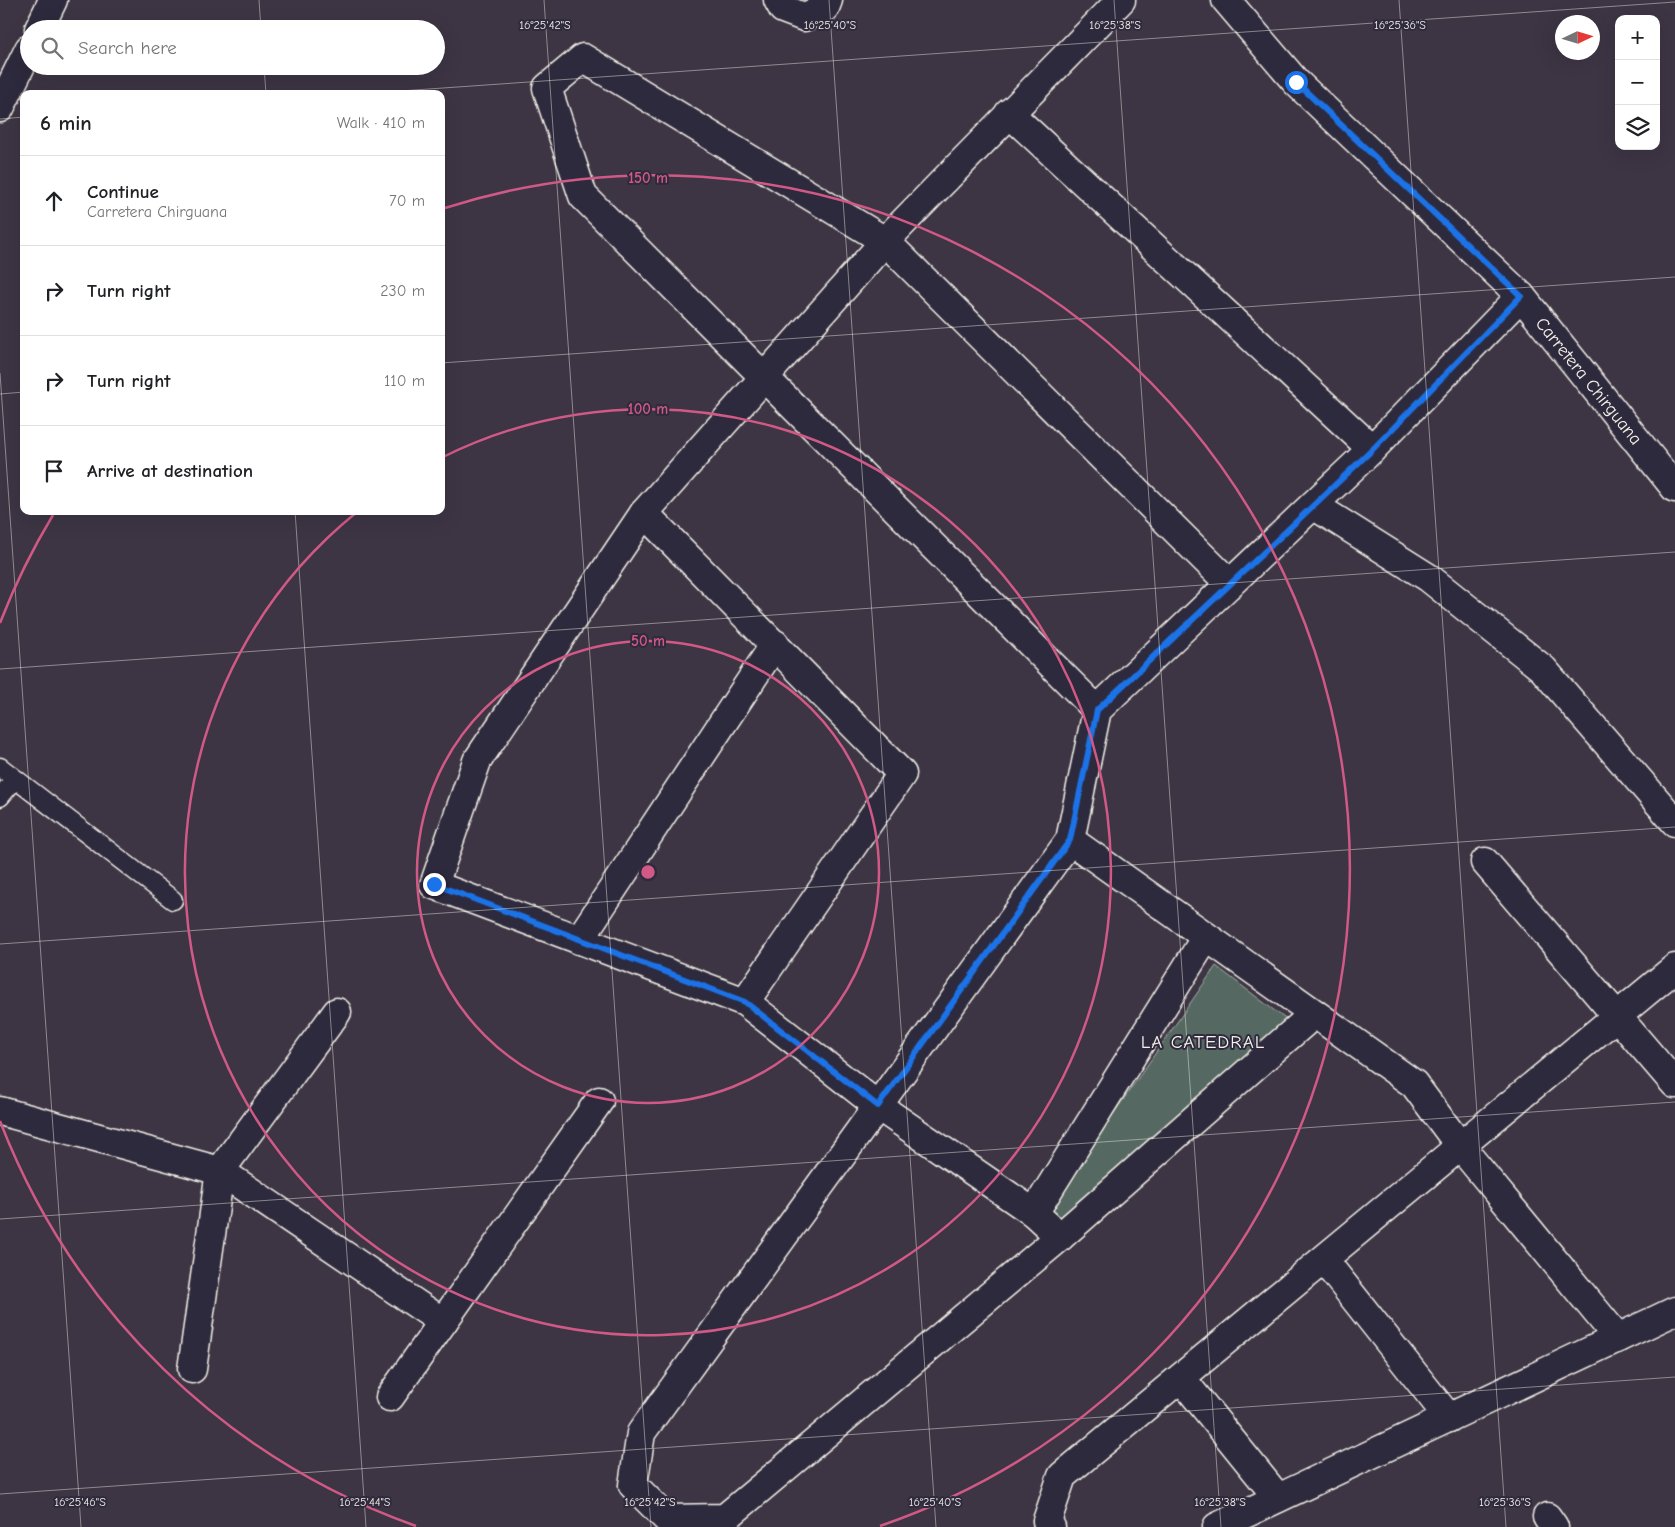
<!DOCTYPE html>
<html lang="en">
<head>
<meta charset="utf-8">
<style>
	body { margin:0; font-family:"Comic Neue",sans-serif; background:#f2f2f2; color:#202124 }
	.controls { position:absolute; right:15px; top:15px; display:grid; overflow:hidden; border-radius:10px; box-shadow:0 5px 20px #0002 }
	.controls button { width:45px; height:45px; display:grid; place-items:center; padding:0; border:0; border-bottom:1px solid #e0e0e0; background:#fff; color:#202124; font:25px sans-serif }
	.compass { position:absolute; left:1555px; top:15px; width:45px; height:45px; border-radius:50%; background:#fff; box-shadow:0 5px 20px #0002; rotate:86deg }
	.stop { position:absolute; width:15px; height:15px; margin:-11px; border:4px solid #1a73e8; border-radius:50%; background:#fff }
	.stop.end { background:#1a73e8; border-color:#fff; box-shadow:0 1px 5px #0008 }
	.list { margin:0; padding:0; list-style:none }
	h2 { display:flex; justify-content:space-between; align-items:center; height:65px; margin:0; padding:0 20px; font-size:21px }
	h2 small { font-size:16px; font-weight:400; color:#757577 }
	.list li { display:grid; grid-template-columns:32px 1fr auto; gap:15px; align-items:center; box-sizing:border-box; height:90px; padding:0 20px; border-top:1px solid #e0e0e0 }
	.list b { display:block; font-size:19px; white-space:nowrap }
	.list p { margin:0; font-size:16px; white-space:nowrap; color:#757577 }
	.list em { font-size:16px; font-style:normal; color:#757577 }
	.icon { flex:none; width:28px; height:28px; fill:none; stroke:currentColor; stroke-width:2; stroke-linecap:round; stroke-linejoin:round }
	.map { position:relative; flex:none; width:1675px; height:1527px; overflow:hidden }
	.search { position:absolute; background:#fff; box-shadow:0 5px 20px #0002; left:20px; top:20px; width:425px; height:55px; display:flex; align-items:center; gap:12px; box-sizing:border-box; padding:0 18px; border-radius:28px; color:#757577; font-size:19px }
	.panel { position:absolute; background:#fff; box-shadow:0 5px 20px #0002; left:20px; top:90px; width:425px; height:425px; border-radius:10px }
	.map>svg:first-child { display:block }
</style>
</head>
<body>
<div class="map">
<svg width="1675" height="1527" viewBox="0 0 1675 1527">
	<rect width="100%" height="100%" fill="#3d3544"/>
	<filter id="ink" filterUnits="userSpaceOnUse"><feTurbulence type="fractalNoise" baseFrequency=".02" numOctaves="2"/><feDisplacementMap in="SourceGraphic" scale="10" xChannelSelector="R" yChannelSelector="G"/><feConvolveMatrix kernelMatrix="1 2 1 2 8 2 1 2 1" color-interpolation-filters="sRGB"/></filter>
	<g filter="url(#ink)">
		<path fill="#556962" stroke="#a4ada5" d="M1216 966 1292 1024 1066 1221 1048 1208Z"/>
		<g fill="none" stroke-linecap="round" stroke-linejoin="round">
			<g stroke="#f4f1e8" stroke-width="21">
				<g id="service">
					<path d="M0 767 173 900"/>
					<path d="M0 797 15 779"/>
				</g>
			</g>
			<g stroke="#f4f1e8" stroke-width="31">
				<g id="minor">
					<path d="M778 0 783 9 804 17 825 8 828 0"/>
					<path d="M1009 113 1372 449"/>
					<path d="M1313 505 1429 578 1543 669 1675 822"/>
					<path d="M644 513 902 774 745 1002"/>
					<path d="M1097 710 583 196 547 88 583 58 885 241 1230 584"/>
					<path d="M1070 840 1414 1084 1460 1146 1618 1338"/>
					<path d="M1485 862 1675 1084"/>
					<path d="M579 940 775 644"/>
					<path d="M1314 1014 1060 1237 725 1518 667 1519 633 1485 641 1433 1070 840 1097 710 1372 449 1521 296"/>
					<path d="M0 1111 220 1171 443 1322"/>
					<path d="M1034 1213 1206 937"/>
					<path d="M1060 1237 1034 1213 878 1106 745 1002 434 885 477 761 644 513 885 241 1121 0"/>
					<path d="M1324 1260 1449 1418"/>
					<path d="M192 1369 220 1171 337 1012"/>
					<path d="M1181 1378 1278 1498"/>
					<path d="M390 1397 599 1101"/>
					<path d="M1547 1517 1554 1527"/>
					<path d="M1051 1527 1047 1521 1062 1476 1675 968"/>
					<path d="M1217 1527 1675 1311"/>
				</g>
			</g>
			<g stroke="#f4f1e8" stroke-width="31">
				<g id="tertiary">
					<path d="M1226 0 1296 82 1521 296 1675 488"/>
					<path d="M39 29 53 0"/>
					<path d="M0 108 29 49"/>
				</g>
			</g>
			<use href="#service" stroke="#2f2a3d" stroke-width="18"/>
			<use href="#minor" stroke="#2f2a3d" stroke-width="28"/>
			<use href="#tertiary" stroke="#2f2a3d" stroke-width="28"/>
		</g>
	</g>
	<g fill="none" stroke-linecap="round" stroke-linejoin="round" filter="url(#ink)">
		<path stroke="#1a73e8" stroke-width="6" d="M434 884 745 1002 878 1106 1070 840 1097 710 1372 450 1521 296 1296 82"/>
	</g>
	<path fill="none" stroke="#f4f1e8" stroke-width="1" stroke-opacity="0.45" d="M259 0 261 29M544 0 651 1527M829 0 936 1527M1114 0 1221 1527M1399 0 1506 1527M264 66 266 94M357 94 1675 2M0 119 24 117M441 363 1675 277M0 373 81 1527M0 394 24 392M295 511 366 1527M0 669 1675 552M0 944 1675 827M0 1219 1675 1102M0 1494 1675 1377"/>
	<g fill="none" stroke="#d15985" stroke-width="2.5">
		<circle cx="648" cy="872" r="231"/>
		<path d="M441 458A463 463 0 1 1 357 512"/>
		<path d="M416 1526A694 694 0 0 1 0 1121M0 623A694 694 0 0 1 53 515M445 208A694 694 0 0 1 880 1526"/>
	</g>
	<g text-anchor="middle" stroke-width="4" stroke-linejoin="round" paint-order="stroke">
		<g font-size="18" fill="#f4f1e8" stroke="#2f2a3d">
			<text transform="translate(1589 381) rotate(51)" y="6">Carretera Chirguana</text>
		</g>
		<g font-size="19" letter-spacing="1" fill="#f4f1e8" stroke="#2f2a3d">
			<text x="1203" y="1048">LA CATEDRAL</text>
		</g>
	</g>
	<g font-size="12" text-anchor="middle" fill="#f4f1e8" stroke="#2f2a3d" stroke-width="4" stroke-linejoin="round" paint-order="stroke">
		<text x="545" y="29">16°25'42"S</text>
		<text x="830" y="29">16°25'40"S</text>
		<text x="1115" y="29">16°25'38"S</text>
		<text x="1400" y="29">16°25'36"S</text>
		<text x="80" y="1506">16°25'46"S</text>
		<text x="365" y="1506">16°25'44"S</text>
		<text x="650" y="1506">16°25'42"S</text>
		<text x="935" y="1506">16°25'40"S</text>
		<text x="1220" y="1506">16°25'38"S</text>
		<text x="1505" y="1506">16°25'36"S</text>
	</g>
	<circle cx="648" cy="872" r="8" fill="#d15985" stroke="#2f2a3d" stroke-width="2.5"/>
	<g font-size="15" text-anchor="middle" font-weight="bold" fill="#d15985" stroke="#2f2a3d" stroke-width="4" stroke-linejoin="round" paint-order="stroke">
		<text x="648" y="183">150 m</text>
		<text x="648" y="414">100 m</text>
		<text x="648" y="646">50 m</text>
	</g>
</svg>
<div class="controls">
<button>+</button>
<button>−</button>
<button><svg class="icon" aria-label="layers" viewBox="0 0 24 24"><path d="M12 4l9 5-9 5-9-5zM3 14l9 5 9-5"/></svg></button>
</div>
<svg class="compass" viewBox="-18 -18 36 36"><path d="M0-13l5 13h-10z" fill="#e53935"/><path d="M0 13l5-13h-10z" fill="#757577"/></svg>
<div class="stop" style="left:1296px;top:82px"></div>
<div class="stop end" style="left:434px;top:884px"></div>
<div class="search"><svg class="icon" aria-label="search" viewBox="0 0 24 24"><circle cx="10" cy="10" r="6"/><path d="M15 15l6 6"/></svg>Search here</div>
<section class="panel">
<h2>6 min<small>Walk · 410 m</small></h2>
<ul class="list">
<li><svg class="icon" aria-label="ahead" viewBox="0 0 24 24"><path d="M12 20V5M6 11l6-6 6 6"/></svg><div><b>Continue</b><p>Carretera Chirguana</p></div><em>70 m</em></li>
<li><svg class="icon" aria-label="right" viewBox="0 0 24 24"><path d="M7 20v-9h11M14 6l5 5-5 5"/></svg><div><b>Turn right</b></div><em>230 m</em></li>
<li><svg class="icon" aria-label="right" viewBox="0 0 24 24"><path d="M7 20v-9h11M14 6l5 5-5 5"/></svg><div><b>Turn right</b></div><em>110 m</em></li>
<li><svg class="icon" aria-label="arrive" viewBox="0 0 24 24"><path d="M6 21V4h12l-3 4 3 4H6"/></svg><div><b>Arrive at destination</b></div></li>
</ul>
</section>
</div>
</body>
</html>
